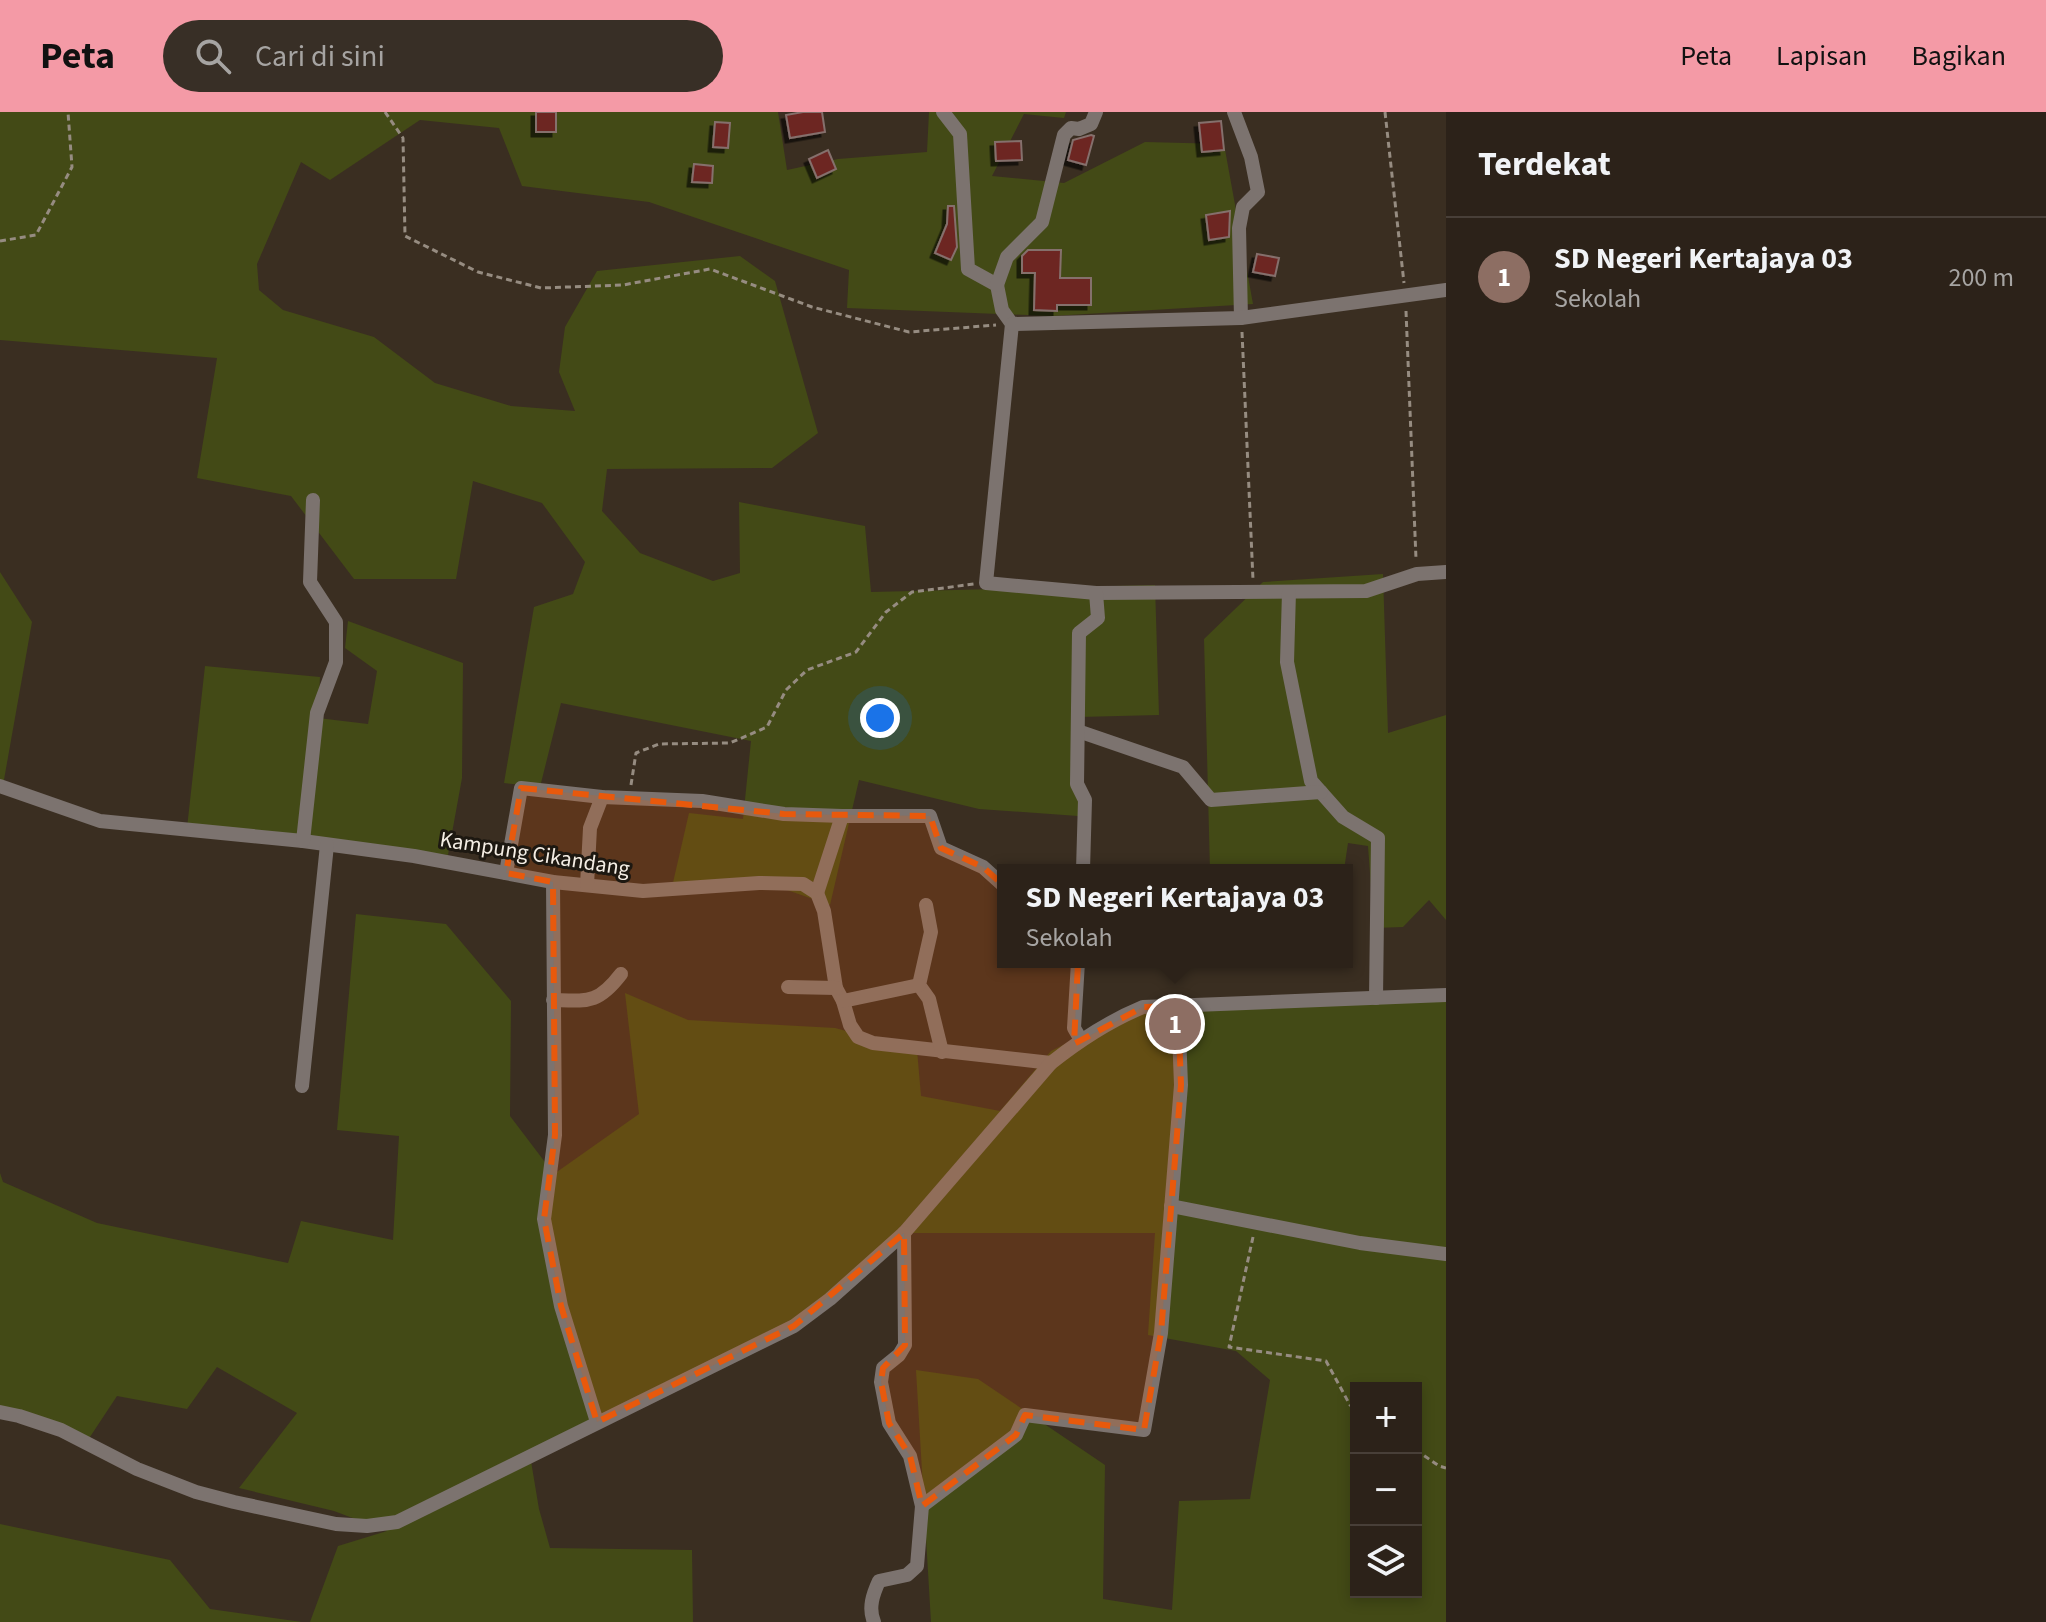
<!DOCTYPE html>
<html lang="id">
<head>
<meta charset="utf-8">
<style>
	body { margin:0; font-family:"Source Sans 3",sans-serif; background:#382f26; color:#f1f3f6 }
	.controls { position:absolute; right:24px; bottom:24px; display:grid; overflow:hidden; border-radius:0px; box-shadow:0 4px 12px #0003 }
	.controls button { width:72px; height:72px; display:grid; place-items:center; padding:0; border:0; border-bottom:2px solid #483f38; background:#2c2219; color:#f1f3f6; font:40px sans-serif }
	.you { position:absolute; left:880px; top:606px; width:28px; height:28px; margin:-20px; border:6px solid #fff; border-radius:50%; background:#1a73e8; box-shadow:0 0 0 12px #1a73e833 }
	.badge { display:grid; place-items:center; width:52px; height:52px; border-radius:50%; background:#f49aa6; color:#fff; font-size:26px; font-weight:700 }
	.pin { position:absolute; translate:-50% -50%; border:4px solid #fff; box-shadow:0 2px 8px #0006 }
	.popup { position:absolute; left:997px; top:752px; width:356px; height:104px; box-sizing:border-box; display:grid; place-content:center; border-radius:0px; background:#2c2219; filter:drop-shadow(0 2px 6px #0005); font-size:26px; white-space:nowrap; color:#a6a4a2 }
	.popup b { font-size:30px; color:#f1f3f6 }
	.popup::after { content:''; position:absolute; left:50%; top:100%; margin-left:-16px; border:16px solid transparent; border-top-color:#2c2219 }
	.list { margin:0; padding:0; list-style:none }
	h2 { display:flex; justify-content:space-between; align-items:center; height:104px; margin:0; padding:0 32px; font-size:34px }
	h2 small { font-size:26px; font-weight:400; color:#a6a4a2 }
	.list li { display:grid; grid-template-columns:52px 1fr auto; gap:24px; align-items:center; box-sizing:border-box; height:120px; padding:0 32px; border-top:2px solid #483f38 }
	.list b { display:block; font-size:30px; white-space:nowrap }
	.list p { margin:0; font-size:26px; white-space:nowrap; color:#a6a4a2 }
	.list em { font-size:26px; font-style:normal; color:#a6a4a2 }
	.icon { flex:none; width:44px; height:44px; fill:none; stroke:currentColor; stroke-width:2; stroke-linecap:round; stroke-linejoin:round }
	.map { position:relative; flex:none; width:1446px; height:1510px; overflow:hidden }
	header { display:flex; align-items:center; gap:48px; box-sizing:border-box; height:112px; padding:0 40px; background:#f49aa6; color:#111 }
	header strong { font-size:38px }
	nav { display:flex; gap:44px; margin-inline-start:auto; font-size:28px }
	.search { width:560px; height:72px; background:#382f26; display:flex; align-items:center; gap:20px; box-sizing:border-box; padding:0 28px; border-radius:44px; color:#a6a4a2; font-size:30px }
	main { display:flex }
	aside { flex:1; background:#2c2219 }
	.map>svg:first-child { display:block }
</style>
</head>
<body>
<header>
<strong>Peta</strong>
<div class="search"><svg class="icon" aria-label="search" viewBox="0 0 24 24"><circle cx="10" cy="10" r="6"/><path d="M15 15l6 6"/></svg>Cari di sini</div>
<nav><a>Peta</a><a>Lapisan</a><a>Bagikan</a></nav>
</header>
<main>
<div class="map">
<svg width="1446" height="1510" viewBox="0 0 1446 1510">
	<defs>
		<filter id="shadow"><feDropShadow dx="-4.5" dy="4.5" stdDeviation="0" flood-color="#0009"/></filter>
	</defs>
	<rect width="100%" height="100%" fill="#3a2e21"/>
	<g fill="#434a16" fill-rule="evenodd">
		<path d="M0 0H778L787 58 838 47 927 40 929 0H1066L1064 6 1024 2 992 64 1064 71 1145 30 1224 32 1253 192 1052 204 847 196 849 158 649 90 522 74 499 16 420 8 330 68 301 50 257 152 259 178 283 198 374 225 435 271 511 294 575 299 559 260 565 215 597 159 740 144 775 169 818 321 772 356 607 357 602 399 640 441 713 469 740 461 739 390 865 414 871 480 1155 473 1159 603 1079 605 1078 704 979 697 859 668 830 793 753 766 672 775 689 701 743 707 751 629 561 591 540 675 504 671 534 495 573 482 585 450 542 391 473 369 456 467H354L291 384 197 366 217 246 0 228Z"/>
		<path d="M0 460 32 510 2 679 0 678Z"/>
		<path d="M1383 462 1388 621 1446 603V808L1429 788 1403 815 1374 816 1368 734 1348 731 1344 758H1210L1204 527 1263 470Z"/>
		<path d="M348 509 463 551 462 666 448 743 187 716 205 554 320 565 318 606 368 612 377 559 345 536Z"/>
		<path d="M356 802 446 812 511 889 510 1004 554 1062 639 1002 625 881 688 908 835 916 917 938 921 984 1000 999 1051 939 1143 893 1446 882V1510H931L916 1258 978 1267 1105 1353 1103 1487 1172 1498 1179 1389 1250 1387 1270 1268 1236 1239 1148 1223 1155 1121H898L788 1219 530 1343 539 1397 550 1436 692 1438 693 1510H310L338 1434 387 1419 334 1399 239 1376 297 1301 217 1255 187 1297 117 1284 86 1331 0 1295V1061L3 1070 97 1111 288 1151 301 1109 393 1128 399 1024 337 1018ZM1356 1276H1416V1480H1356Z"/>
		<path d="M0 1412 170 1448 210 1497 302 1510H0Z"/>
	</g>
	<g fill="#6d2624" stroke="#856f6c" stroke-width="2" filter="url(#shadow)">
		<rect x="536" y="0" width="20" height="20"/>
		<path d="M803 0H822L825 20 790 26 786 3Z"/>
		<path d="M1221 9 1224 38 1202 40 1199 11Z"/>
		<path d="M715 10 730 11 728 36 713 35Z"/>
		<path d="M1091 23 1094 24 1086 53 1068 48 1073 28Z"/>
		<path d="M1021 29 1022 48 996 49 995 30Z"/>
		<path d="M828 38 836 57 817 66 809 47Z"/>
		<path d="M694 52 713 54 712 71 692 70Z"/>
		<path d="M948 94H954L957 135 951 148 935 141 947 112Z"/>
		<path d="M1230 99 1229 125 1209 128 1206 103Z"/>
		<path d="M1028 138H1061L1060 166H1091V193H1057V199L1034 198 1035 161H1022V144Z"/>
		<path d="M1257 142 1279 146 1275 164 1253 160Z"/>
	</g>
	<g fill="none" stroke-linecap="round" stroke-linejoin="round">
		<g stroke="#968c81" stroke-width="3" stroke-dasharray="6 4" stroke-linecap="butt">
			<path d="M385 0 403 26 405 124 478 160 541 176 623 173 710 157 812 195 909 220 996 213"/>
			<path d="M1385 0 1404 171"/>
			<path d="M0 129 36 123 72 55 68 0"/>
			<path d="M1406 199 1416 447"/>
			<path d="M1242 220 1253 468"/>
			<path d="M631 673 636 641 659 632 730 631 767 615 786 578 807 558 856 540 886 500 912 480 974 472"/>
			<path d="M1253 1125 1229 1235 1326 1249 1350 1293 1356 1297"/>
			<path d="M1416 1338 1439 1354 1446 1356"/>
		</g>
		<g stroke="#7c736f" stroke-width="14">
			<path d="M943 0 960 22 968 157 997 173 1002 198 1012 212 986 471 1096 481 1366 479 1417 462 1446 460"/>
			<path d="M1234 0 1251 45 1258 80 1243 95 1239 116 1241 206"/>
			<path d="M997 173 1007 145 1042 110 1064 23 1071 16 1079 17 1091 12 1096 0"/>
			<path d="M1012 212 1241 206 1446 178"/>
			<path d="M1289 480 1287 550 1311 669 1343 705 1378 726 1376 886"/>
			<path d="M1078 619 1183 655 1211 688 1321 680"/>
			<path d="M0 674 100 709 303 729 414 744 553 770 643 779 759 771 803 772 817 781 824 799 836 876 843 889 850 913 858 925 873 931 1051 951"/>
			<path d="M303 729 317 601 336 550V510L310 470 313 388"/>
			<path d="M1083 758 1085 688 1077 672 1079 521 1098 506 1096 481"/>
			<path d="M506 761 521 676 602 685 702 689 784 702 842 704"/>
			<path d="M553 770 555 1023 544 1107 561 1194 597 1310"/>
			<path d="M587 773 590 716 602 685"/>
			<path d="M817 781 842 704H930L941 736 983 755 1003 773"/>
			<path d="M926 793 931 820 919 873 929 887 942 940"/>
			<path d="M1078 850 1074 916 1081 928"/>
			<path d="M788 875 836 876"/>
			<path d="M553 888C588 889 598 892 621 862"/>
			<path d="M843 889 919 873"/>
			<path d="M302 974 327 733"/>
			<path d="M1171 1094 1360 1131 1446 1142"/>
			<path d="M0 1300 19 1304 61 1318 137 1357 196 1380 234 1390 336 1412 367 1414 397 1410 794 1214 830 1187 904 1121 1051 951C1080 928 1109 909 1143 895L1446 883"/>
			<path d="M922 1394 1016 1323 1025 1303 1144 1318 1161 1221 1181 973 1178 894"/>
			<path d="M874 1510C868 1496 873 1482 879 1469L907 1463 917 1454 922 1394 910 1344 889 1311 881 1270 883 1256 899 1243 905 1233 904 1121"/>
		</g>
	</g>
	<path fill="#e8590c" fill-opacity="0.2" stroke="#e8590c" stroke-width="6" stroke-dasharray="16 10" stroke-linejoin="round" d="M521 676 784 702 930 704 941 736 983 755 1034 801 1080 812 1074 932 1143 895 1178 894 1181 973 1161 1221 1144 1318 1025 1303 1016 1323 922 1394 910 1344 889 1311 881 1270 883 1256 905 1233 904 1121 794 1214 597 1310 561 1194 544 1107 555 1023 553 770 506 761Z"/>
	<g text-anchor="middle" stroke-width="6" stroke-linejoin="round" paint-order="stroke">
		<g font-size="22" fill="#f4ede4" stroke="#1d1811">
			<text transform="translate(535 741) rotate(9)" y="8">Kampung Cikandang</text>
		</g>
	</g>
</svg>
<div class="controls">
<button>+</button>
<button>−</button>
<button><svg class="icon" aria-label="layers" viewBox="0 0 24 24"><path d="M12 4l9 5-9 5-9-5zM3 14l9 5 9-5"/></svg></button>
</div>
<div class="you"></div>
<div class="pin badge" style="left:1175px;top:912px;background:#8d6e63">1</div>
<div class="popup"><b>SD Negeri Kertajaya 03</b>Sekolah</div>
</div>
<aside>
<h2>Terdekat<small></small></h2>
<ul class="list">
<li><span class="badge" style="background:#8d6e63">1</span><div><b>SD Negeri Kertajaya 03</b><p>Sekolah</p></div><em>200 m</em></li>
</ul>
</aside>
</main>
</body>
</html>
